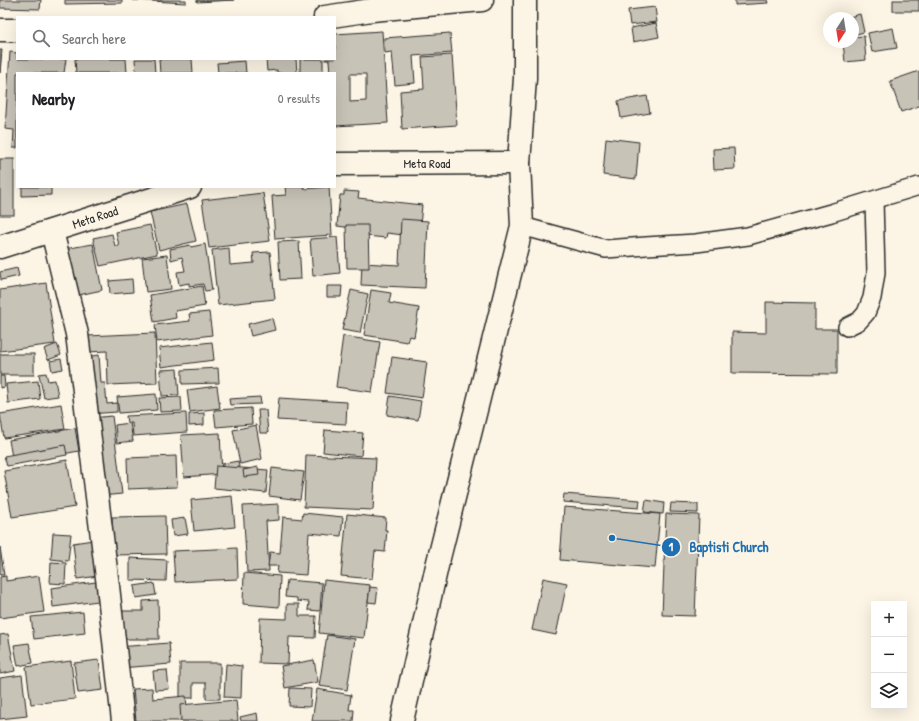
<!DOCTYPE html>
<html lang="en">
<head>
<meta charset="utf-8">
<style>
	body { margin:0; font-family:"Patrick Hand",sans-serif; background:#f2f2f2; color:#202124 }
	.controls { position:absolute; right:12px; bottom:12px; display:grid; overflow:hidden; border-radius:0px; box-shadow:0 4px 16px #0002 }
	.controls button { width:36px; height:36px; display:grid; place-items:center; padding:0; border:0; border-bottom:1px solid #e0e0e0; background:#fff; color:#202124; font:20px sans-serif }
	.compass { position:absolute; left:823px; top:12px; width:36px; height:36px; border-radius:50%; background:#fff; box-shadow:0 4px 16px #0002; rotate:192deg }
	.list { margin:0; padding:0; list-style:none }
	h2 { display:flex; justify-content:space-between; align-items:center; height:52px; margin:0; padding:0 16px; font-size:17px }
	h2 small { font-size:13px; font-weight:400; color:#757577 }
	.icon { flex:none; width:22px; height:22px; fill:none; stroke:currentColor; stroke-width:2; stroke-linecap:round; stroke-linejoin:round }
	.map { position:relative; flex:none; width:919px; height:721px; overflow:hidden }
	.search { position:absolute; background:#fff; box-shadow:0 4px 16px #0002; left:16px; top:16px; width:320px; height:44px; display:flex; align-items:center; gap:10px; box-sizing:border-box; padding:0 14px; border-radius:0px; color:#757577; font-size:15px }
	.panel { position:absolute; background:#fff; box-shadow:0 4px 16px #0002; left:16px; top:72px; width:320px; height:116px; border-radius:0px }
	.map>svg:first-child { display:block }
</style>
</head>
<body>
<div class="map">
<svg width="919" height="721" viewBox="0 0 919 721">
	<rect width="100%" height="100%" fill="#fcf5e5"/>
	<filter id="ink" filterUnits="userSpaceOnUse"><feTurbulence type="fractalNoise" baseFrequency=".025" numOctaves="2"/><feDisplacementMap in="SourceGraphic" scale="8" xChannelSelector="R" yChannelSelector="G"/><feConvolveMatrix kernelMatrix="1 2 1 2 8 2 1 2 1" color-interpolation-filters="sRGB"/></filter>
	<g filter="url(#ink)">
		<g fill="#c8c3b7" stroke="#2b2b2b" fill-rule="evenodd">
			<path d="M0 0H41L40 9 0 8Z"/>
			<path d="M65 0H122V3L65 4Z"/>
			<path d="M133 0H186V3Z"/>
			<path d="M197 0H234L197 2Z"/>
			<path d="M735 0H767L768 3 735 5Z"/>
			<rect x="893" y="0" width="26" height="11"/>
			<path d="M655 7 657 22 630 25 628 10Z"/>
			<path d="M860 14 864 32 853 35V18H846Z"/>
			<path d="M656 23 659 37 633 42 631 28Z"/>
			<path d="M893 28 897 48 872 52 868 33Z"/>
			<path d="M382 31 388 123 335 126V73H330L329 60H325V59H335V34ZM350 74H366V101L350 102Z"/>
			<path d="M450 33 452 53 413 56 415 83 395 85 392 52 385 53 384 38Z"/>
			<path d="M864 36 866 60 845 62 843 42H853V37Z"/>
			<path d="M0 50H2L0 73Z"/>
			<path d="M10 52 17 53V59H66L64 73H17V148H13L14 130 5 129Z"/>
			<path d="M452 55 457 125 402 129 400 91 424 89 422 57Z"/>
			<path d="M75 59H126L127 73H76Z"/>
			<path d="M135 59H154L155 73H136Z"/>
			<path d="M159 59H192L193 73H160Z"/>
			<path d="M266 59H296L297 73H277V70L267 71Z"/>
			<rect x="300" y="59" width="23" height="14"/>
			<path d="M245 61 246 73H218L217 63Z"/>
			<path d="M919 71V106L901 112 890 81Z"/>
			<path d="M647 96 650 113 621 118 618 101Z"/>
			<path d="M606 138 639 142 636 179 603 175Z"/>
			<path d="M734 148 735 169 714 170 713 149Z"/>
			<rect x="0" y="159" width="14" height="56"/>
			<path d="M22 187H51V195L22 196Z"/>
			<path d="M285 187H304V189L329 187 332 235 275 239 272 196 286 195Z"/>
			<path d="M344 191 359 192 358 198 422 205 419 237 387 233 386 238 366 236 367 230 337 226 340 195H344Z"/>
			<path d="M263 193 270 241 209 248 202 200Z"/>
			<path d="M187 204 196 241 159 250 150 212Z"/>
			<path d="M401 219 428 221 425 288 361 285 362 263 399 265Z"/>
			<path d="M150 225 157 254 100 266 93 238 112 234 115 246H119L116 232Z"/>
			<path d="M346 225H368L369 268H347Z"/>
			<path d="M337 237 340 273 313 276 310 239Z"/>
			<path d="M299 241 301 279 280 280 278 242Z"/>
			<path d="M93 244 102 290 74 296 64 249Z"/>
			<path d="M205 244 212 290 205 291 203 284 189 286V283L179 285 177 272 185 271 182 257 171 260 170 249 190 245 191 247Z"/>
			<path d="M229 248 230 265 254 263 253 253 270 252 275 299 218 305 212 250Z"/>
			<path d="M167 255 171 289 146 292 142 258Z"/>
			<path d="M17 268 19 276 1 280 0 272Z"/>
			<path d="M132 279 133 292 110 294 109 281Z"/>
			<path d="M46 283 55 344 0 351V290Z"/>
			<path d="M202 286 205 306 175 311 176 318 154 322 150 295Z"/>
			<path d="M327 286H342L341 297H327Z"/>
			<path d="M351 290 368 294 360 333 342 330Z"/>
			<path d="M371 290 391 293 389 303 419 308 414 337 409 336 407 342 364 335Z"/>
			<path d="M766 302 815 303V329H837V374L732 373V332L766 333Z"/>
			<path d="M209 312 212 335 157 342 155 325 190 321 189 314Z"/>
			<path d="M272 318 275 330 251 336 248 324Z"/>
			<path d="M155 333 157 383 108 385 107 351 88 352 87 336Z"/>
			<path d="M343 336 380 342 372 392 336 387Z"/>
			<path d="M212 342 214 360 161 367 159 348Z"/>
			<path d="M57 344 61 355 48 360 44 349Z"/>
			<rect x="0" y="354" width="34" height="21"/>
			<path d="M99 355 101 383H105L107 404 117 403V412L89 414 85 357Z"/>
			<path d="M392 357 427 362 422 398 387 393Z"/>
			<path d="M61 359 63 369 52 371 50 361Z"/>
			<path d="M218 368 219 383 182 384V370Z"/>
			<path d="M177 369 179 395 162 396 160 370Z"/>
			<path d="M46 373 48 381 55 380 58 396 44 398 39 374Z"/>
			<path d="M0 376H4L5 387 0 388Z"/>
			<path d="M38 381 40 399 8 403 6 384Z"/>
			<path d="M217 386 220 408 190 412 187 390Z"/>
			<path d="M156 394 157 410 119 413 117 397Z"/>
			<path d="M390 396 421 401 418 420 387 415Z"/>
			<path d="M181 397 182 411 160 412 159 398Z"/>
			<path d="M260 397 261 404 230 405 229 399Z"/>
			<path d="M279 398 347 402 346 424 277 420Z"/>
			<path d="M61 404 65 429 4 438 0 414Z"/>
			<path d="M251 408 252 424 216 427 214 410Z"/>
			<path d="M258 410H266L268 433H260Z"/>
			<path d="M186 413 187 432 133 436 132 423H127L126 416Z"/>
			<path d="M204 413V425L189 426V414Z"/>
			<path d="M112 416 122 494 101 496 91 418Z"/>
			<path d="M130 423 133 441 117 443 115 425Z"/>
			<path d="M256 425 262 459 240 464 233 430Z"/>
			<path d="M75 428 79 451 13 463 9 440Z"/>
			<path d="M325 430 363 433 361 456 323 452Z"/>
			<path d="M220 433 222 474 184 477 181 435Z"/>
			<path d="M65 445 67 455 7 466 4 456Z"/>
			<path d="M306 455 376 458 373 510 304 507Z"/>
			<path d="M176 456 177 487 128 489 127 458Z"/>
			<path d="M67 460 75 507 12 517 4 471Z"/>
			<path d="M238 461 240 473 224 476 222 464Z"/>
			<path d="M216 466 268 470 266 493 214 488Z"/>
			<path d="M258 467 259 475 244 477 243 470Z"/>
			<path d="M272 468 304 472 300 500 269 496Z"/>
			<path d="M564 494 640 500 639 508 563 502Z"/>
			<path d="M232 496 235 527 194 531 191 500Z"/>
			<path d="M646 500 664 503 663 514 644 512Z"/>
			<path d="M671 503 698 504V513L670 512Z"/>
			<path d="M279 504V520L266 521 269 571 247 572 243 506Z"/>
			<path d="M564 507 660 514 655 568 560 560Z"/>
			<path d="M303 513 343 517 341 536 309 533 306 575 277 573 278 566H268L270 552 280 553 283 517 302 519Z"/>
			<path d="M347 514 386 518 385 530H387L385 552 375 551 372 579 341 576Z"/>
			<path d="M666 514 699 515 695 616 662 615Z"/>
			<path d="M165 516 166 554 113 555 112 517Z"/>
			<path d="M185 518 188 534 173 536 171 520Z"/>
			<path d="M53 533 71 534 68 561 51 559Z"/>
			<path d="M93 540 98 576 77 579 73 543Z"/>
			<path d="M0 547 4 575H0Z"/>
			<path d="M237 548 238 579 175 582 173 551Z"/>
			<path d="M130 558 167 560 166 581 130 580Z"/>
			<path d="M51 562 66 563 65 584 50 583Z"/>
			<path d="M244 573 280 576 279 607 243 604Z"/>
			<path d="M6 576V581L39 576 44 612 0 618V577Z"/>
			<path d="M543 578 567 583 556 635 532 630Z"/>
			<path d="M287 580 322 583 320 611 308 610 309 602 297 601V598L285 597Z"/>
			<path d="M324 580 370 585 364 638 319 633Z"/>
			<path d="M96 582 98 601 53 607 51 588Z"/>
			<path d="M154 583 156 595 136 598 134 586Z"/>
			<path d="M370 587 378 588 376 603 368 602Z"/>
			<path d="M158 600 159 639H117V611H143V601Z"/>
			<path d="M287 604H299V616H316L315 638 289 637 288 664 259 663 260 618 287 619Z"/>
			<path d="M83 612 85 633 34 639 31 617Z"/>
			<path d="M8 634 15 671 0 674V635Z"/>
			<path d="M327 635 355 639 347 690 319 686Z"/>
			<path d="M29 643 33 663 18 666 14 645Z"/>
			<path d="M169 643 171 664 120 668 118 647Z"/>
			<path d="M99 660 103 690 78 693 74 663Z"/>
			<path d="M314 660 318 682 285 688 281 666Z"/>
			<path d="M71 661 75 699 31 704 26 667Z"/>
			<path d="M180 663H220V699H206V683H193V698H180Z"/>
			<path d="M226 664 242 666 241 698 224 697Z"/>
			<path d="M167 670 169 689 155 690 153 671Z"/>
			<path d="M22 675 27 716 0 719V678Z"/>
			<path d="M152 688 153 699 186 696 188 721H136L133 689Z"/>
			<path d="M290 688 311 689 310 707 289 706Z"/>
			<path d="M317 689 351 695 349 710H354L353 721H312Z"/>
			<path d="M236 700 238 721H181L180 705Z"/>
			<path d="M257 713 258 721H241L240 717Z"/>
		</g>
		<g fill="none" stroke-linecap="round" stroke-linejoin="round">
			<g stroke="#2b2b2b" stroke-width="20">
				<g id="service">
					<path d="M522 226 606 249 646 246 696 243 748 236 831 213 919 186"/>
					<path d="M847 327 859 321 866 313 872 298 876 273 874 201"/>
				</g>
			</g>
			<g stroke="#2b2b2b" stroke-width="25">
				<g id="minor">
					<path d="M325 17 372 10 482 0"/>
					<path d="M0 30H17"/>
					<path d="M52 231 77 334 108 586 123 721"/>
				</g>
			</g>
			<g stroke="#2b2b2b" stroke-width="25">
				<g id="tertiary">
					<path d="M335 164 519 163"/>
					<path d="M0 247 190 187"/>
				</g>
			</g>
			<g stroke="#2b2b2b" stroke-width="25">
				<path id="secondary" d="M402 721 437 566 522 226 519 163 525 78V0"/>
			</g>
			<use href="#service" stroke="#fcf5e5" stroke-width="17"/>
			<use href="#minor" stroke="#fcf5e5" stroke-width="22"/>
			<use href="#tertiary" stroke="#fcf5e5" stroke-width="22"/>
			<use href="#secondary" stroke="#fcf5e5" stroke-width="22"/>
		</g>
	</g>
	<g text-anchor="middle" stroke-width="3.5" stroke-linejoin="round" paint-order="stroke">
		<g font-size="13" fill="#2b2b2b" stroke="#fcf5e5">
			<text x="427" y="168">Meta Road</text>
			<text transform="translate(95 217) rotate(-18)" y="5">Meta Road</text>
		</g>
	</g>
	<path fill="none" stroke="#1f6fb2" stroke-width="1.5" d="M612 538L671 547"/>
	<g fill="#1f6fb2" stroke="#fcf5e5" stroke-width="1.5">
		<circle cx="612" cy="538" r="4"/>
		<circle cx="671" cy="547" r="10"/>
	</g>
	<g font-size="12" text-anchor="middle" font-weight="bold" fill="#fff">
		<text x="671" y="551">1</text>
	</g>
	<g font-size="14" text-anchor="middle" font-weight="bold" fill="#1f6fb2" stroke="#fcf5e5" stroke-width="3.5" stroke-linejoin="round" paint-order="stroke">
		<text x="729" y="552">Baptisti Church</text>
	</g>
</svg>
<div class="controls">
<button>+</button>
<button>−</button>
<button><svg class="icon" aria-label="layers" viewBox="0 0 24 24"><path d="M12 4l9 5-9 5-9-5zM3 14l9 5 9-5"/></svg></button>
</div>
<svg class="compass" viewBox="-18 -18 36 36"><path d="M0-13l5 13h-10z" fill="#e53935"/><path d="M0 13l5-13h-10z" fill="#757577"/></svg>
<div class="search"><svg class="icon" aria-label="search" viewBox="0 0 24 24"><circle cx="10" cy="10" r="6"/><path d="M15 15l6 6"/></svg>Search here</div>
<section class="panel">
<h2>Nearby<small>0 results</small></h2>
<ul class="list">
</ul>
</section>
</div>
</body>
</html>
